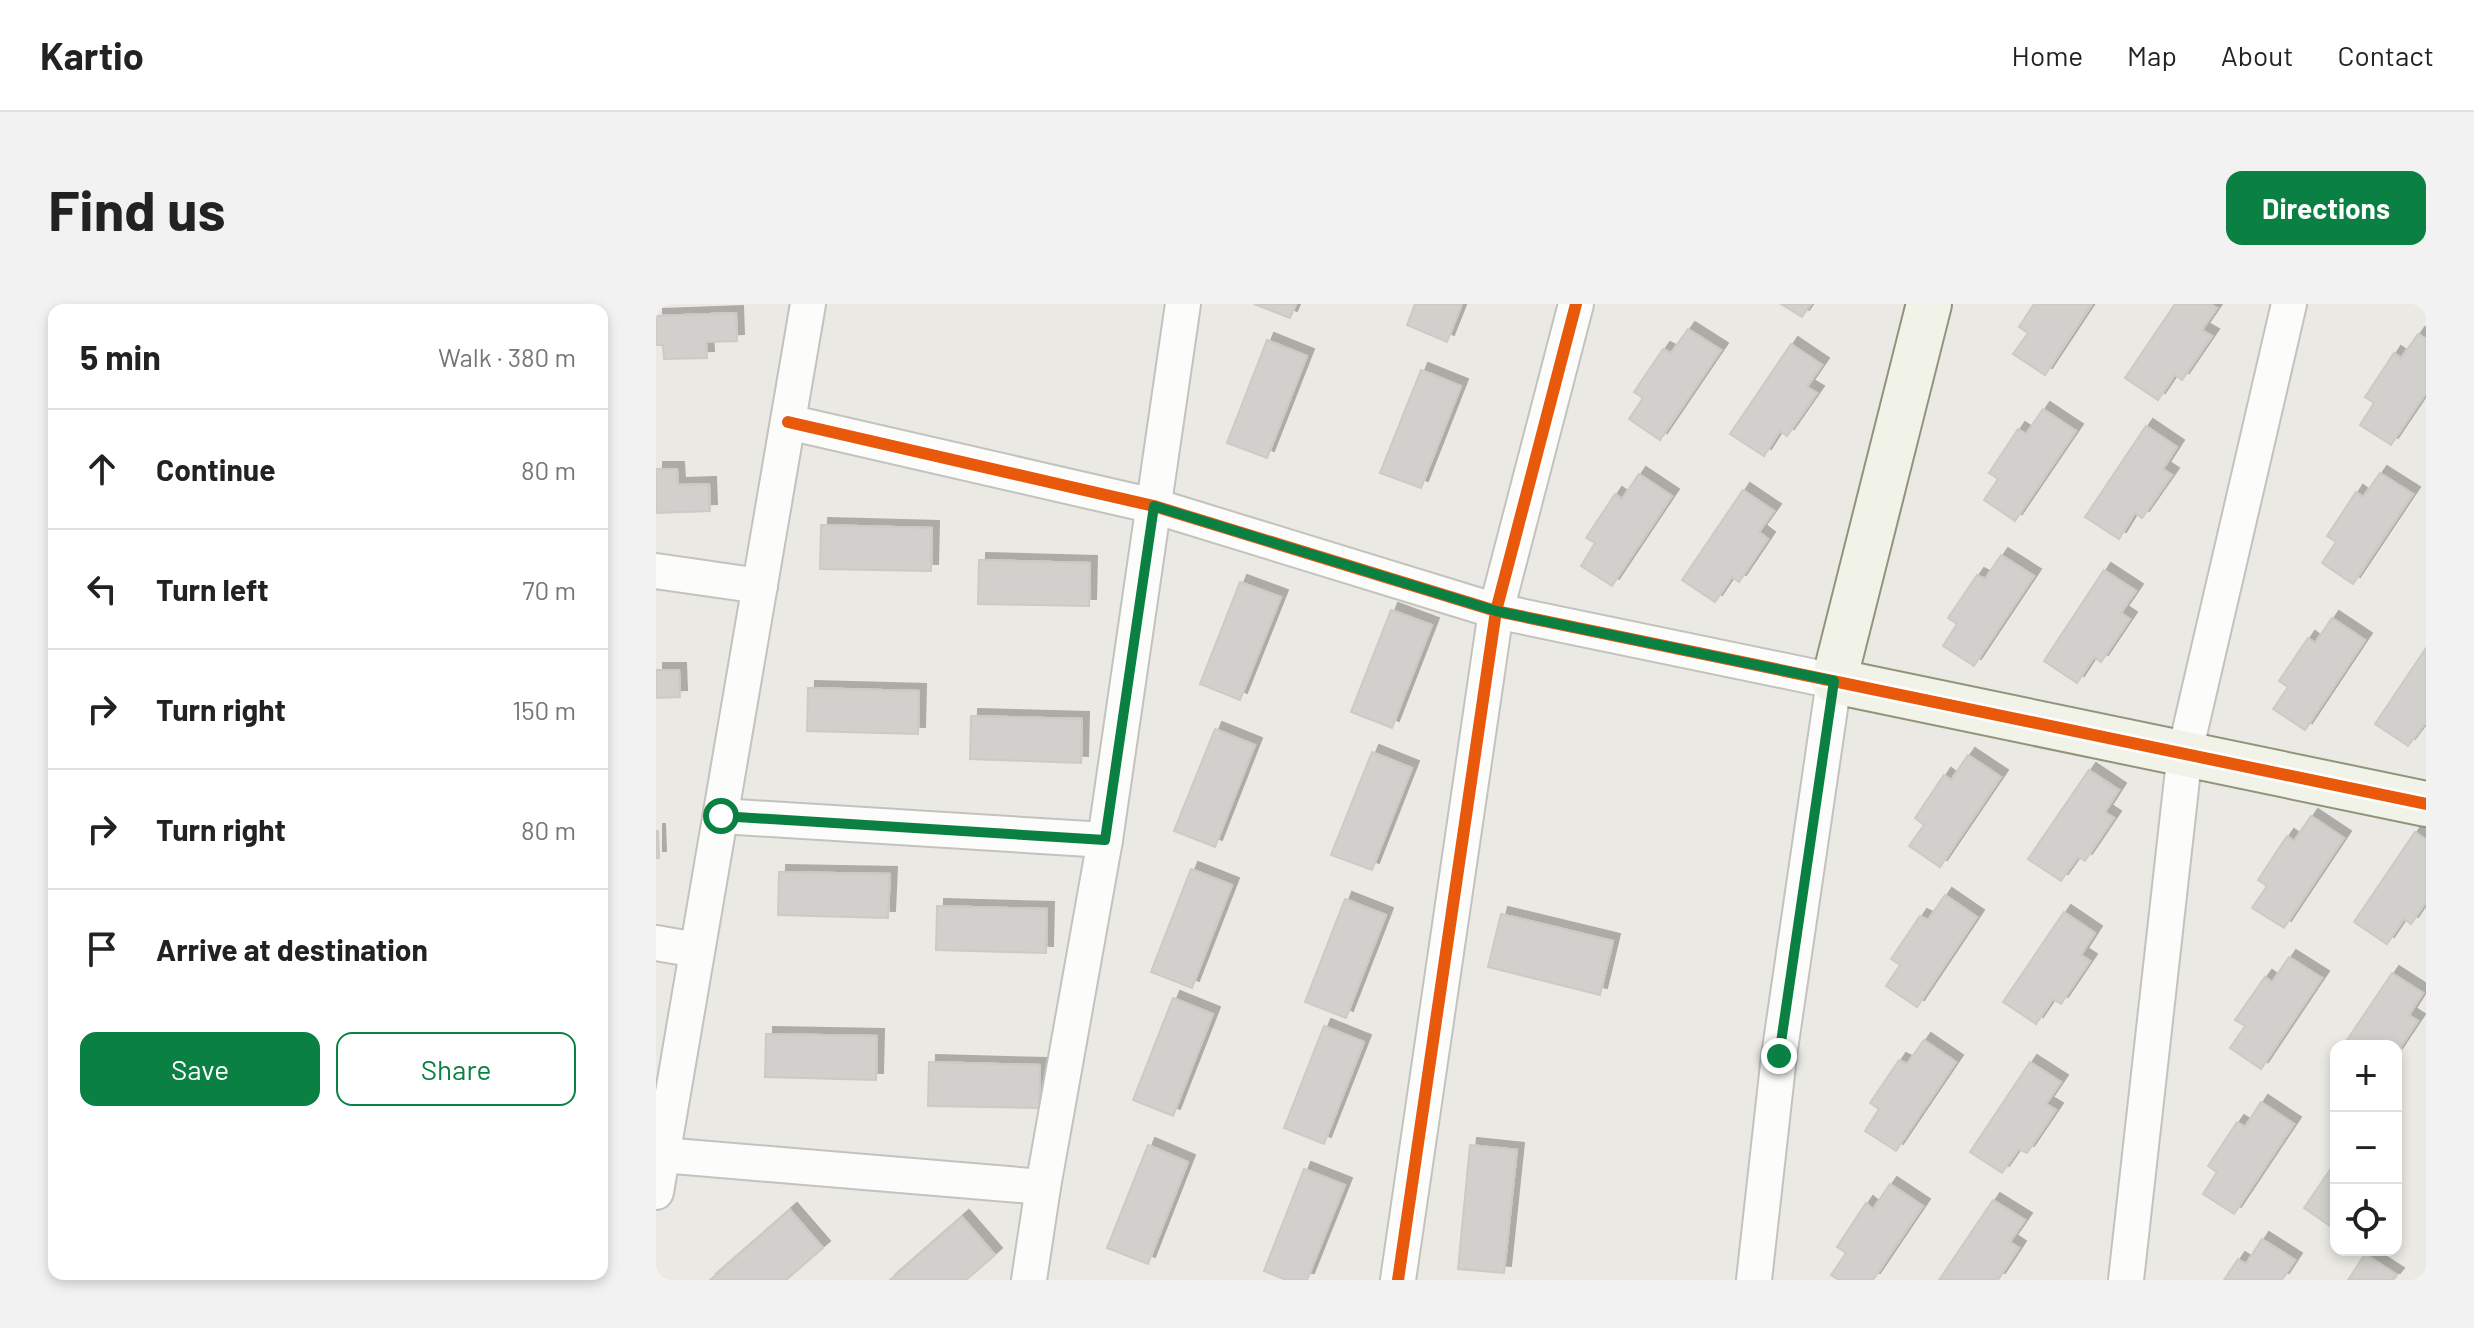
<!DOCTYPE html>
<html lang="en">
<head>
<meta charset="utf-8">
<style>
	body { margin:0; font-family:Barlow,sans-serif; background:#f2f2f2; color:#222 }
	.controls { position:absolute; right:24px; bottom:24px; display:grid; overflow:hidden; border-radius:16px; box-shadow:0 4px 12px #0003 }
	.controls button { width:72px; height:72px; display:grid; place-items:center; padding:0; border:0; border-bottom:2px solid #e0e0e0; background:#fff; color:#222; font:40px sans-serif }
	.stop { position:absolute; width:24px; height:24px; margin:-18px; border:6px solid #0b8043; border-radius:50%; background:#fff }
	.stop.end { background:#0b8043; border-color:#fff; box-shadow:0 2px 8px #0008 }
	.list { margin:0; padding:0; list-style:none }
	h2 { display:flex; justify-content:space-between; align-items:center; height:104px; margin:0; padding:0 32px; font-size:34px }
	h2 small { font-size:26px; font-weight:400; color:#767676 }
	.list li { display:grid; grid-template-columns:52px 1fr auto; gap:24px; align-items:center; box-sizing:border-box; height:120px; padding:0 32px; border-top:2px solid #e0e0e0 }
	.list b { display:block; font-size:30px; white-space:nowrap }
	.list em { font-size:26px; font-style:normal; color:#767676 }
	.actions { display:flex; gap:16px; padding:24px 32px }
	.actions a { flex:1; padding:18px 0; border:2px solid #0b8043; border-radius:16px; text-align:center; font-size:28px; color:#0b8043 }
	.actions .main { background:#0b8043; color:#fff }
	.icon { flex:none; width:44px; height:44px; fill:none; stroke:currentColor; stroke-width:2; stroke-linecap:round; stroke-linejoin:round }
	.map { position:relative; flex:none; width:1770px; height:976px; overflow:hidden; border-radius:16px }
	header { display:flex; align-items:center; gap:48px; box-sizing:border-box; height:112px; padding:0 40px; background:#fff; border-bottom:2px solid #e0e0e0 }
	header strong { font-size:38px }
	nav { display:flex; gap:44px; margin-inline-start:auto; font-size:28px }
	.intro { display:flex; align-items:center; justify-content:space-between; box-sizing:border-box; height:192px; padding:0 48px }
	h1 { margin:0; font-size:56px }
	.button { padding:20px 36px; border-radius:16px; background:#0b8043; color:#fff; font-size:28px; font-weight:700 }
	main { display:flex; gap:48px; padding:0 48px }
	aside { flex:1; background:#fff; border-radius:16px; box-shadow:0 4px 12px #0003 }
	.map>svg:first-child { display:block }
</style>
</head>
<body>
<header>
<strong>Kartio</strong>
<nav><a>Home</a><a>Map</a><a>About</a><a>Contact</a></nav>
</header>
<div class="intro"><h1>Find us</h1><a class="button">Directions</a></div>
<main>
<aside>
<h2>5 min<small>Walk · 380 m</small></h2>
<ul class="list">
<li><svg class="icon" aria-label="ahead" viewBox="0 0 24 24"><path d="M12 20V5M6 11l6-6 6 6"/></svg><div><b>Continue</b></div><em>80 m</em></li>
<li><svg class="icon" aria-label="left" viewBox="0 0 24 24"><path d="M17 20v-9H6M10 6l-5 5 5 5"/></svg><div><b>Turn left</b></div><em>70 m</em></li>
<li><svg class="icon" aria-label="right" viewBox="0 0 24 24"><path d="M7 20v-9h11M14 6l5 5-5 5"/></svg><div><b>Turn right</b></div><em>150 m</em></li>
<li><svg class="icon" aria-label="right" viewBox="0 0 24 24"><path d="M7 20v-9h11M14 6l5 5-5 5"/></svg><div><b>Turn right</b></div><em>80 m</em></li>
<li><svg class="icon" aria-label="arrive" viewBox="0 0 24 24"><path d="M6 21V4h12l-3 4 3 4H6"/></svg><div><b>Arrive at destination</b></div></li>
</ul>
<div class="actions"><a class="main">Save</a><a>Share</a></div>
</aside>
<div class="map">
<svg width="1770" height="976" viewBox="0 0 1770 976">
	<defs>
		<filter id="shadow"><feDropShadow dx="7" dy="-7" stdDeviation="0" flood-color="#0004"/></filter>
	</defs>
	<rect width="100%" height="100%" fill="#eae9e3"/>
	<g fill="#d2d0cc" stroke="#cdcac4" stroke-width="2" filter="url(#shadow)">
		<path d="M598 0H640L634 14Z"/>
		<path d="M759 0H806L791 38 751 21Z"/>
		<path d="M1125 0H1155L1146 13Z"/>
		<path d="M1378 0H1436L1389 71 1357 50 1372 29 1363 23Z"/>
		<path d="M1519 0H1554L1561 4 1546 26 1556 32 1526 76 1519 71 1502 96 1469 74Z"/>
		<path d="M80 9 81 37 50 38 51 54 8 55 7 41H0V12Z"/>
		<path d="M1032 25 1065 46 1004 136 973 115 987 94 978 88 1007 45 1015 49Z"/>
		<path d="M1762 30 1770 35V89L1735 141 1704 121 1718 99 1709 93 1738 49 1745 54Z"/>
		<path d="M611 36 651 52 611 154 571 139Z"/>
		<path d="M1135 40 1166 61 1151 83 1161 89 1131 132 1124 127 1108 152 1074 130Z"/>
		<path d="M765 66 805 82 765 184 724 169Z"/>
		<path d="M1387 105 1420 127 1359 217 1328 196 1342 175 1333 169 1362 125 1370 130Z"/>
		<path d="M1490 122 1521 143 1507 165 1516 171 1486 214 1479 209 1463 235 1429 213Z"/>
		<path d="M0 165H21L22 181 53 180 54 207 0 209Z"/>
		<path d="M1724 169 1757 190 1697 280 1666 259 1680 238 1671 232 1700 188 1707 193Z"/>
		<path d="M983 170 1016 192 956 282 925 262 939 239 930 234 959 190 966 195Z"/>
		<path d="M1087 186 1118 207 1103 228 1112 235 1083 278 1076 273 1059 298 1026 276Z"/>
		<path d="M165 221 276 224 275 267 164 265Z"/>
		<path d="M1345 251 1378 272 1318 362 1287 342 1301 320 1292 314 1321 271 1329 275Z"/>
		<path d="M323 256 434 259 433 302 322 300Z"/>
		<path d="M1448 266 1480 287 1465 309 1474 315 1445 358 1438 353 1421 379 1388 357Z"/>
		<path d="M584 278 625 293 584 396 544 380Z"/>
		<path d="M735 306 776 321 736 424 695 408Z"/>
		<path d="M1676 314 1709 336 1649 426 1617 405 1632 383 1623 377 1652 334 1659 339Z"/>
		<path d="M1770 344V418L1752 442 1719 420Z"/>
		<path d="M0 366H23L24 393 0 394Z"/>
		<path d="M152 384 263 387 262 430 151 427Z"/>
		<path d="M315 412 426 415 425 459 314 455Z"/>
		<path d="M559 425 599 441 559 543 518 527Z"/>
		<path d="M716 448 756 464 716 566 675 551Z"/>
		<path d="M1312 451 1345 473 1284 563 1253 542 1268 521 1259 514 1288 471 1295 476Z"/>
		<path d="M1433 466 1463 486 1449 508 1458 514 1429 557 1422 553 1405 577 1372 555Z"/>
		<path d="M1655 512 1688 534 1628 624 1596 604 1611 582 1602 576 1631 532 1638 537Z"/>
		<path d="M0 527H2L3 554H0Z"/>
		<path d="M1759 528 1770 536V598L1755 620 1748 615 1731 640 1698 618Z"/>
		<path d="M535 565 576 581 536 684 495 668Z"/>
		<path d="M123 568 234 570 232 614 122 611Z"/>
		<path d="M1289 591 1321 613 1261 703 1230 682 1244 661 1235 655 1264 612 1272 616Z"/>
		<path d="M689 595 730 611 690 714 649 698Z"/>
		<path d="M281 602 391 605 390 649 280 646Z"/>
		<path d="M1408 608 1439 629 1425 651 1434 657 1405 700 1397 695 1380 720 1347 698Z"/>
		<path d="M845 610 957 637 944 691 832 663Z"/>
		<path d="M1633 653 1666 674 1605 765 1574 744 1589 722 1579 716 1609 673 1616 678Z"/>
		<path d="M1736 669 1767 689 1753 711 1762 717 1740 750V742H1687Z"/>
		<path d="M517 694 557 710 517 812 477 796Z"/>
		<path d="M668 722 708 738 668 840 628 824Z"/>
		<path d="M110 730 221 732 220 776 109 773Z"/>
		<path d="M1268 736 1300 758 1240 847 1209 827 1223 805 1214 799 1243 756 1251 760Z"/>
		<path d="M273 758 384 761 383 804 272 802Z"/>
		<path d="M1374 758 1405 778 1390 800 1400 806 1371 849 1363 845 1346 869 1314 848Z"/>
		<path d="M1605 798 1638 820 1578 910 1547 890 1561 868 1552 862 1581 818 1589 823Z"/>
		<path d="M492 841 532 858 492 960 451 944Z"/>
		<path d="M814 841 861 846 848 969 802 965Z"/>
		<path d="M1680 857V926L1648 904Z"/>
		<path d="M648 865 689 881 651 976H630L608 967Z"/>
		<path d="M1234 880 1267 902 1217 976H1183L1175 971 1190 949 1181 943 1210 899 1217 905Z"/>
		<path d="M1337 896 1369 916 1354 938 1363 944 1342 976H1283Z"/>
		<path d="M134 906 167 944 130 976H54Z"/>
		<path d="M306 913 339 951 310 976H234Z"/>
		<path d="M1606 935 1639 956 1626 976H1568L1582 955 1590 960Z"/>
		<path d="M1709 950 1741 971 1737 976H1692Z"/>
	</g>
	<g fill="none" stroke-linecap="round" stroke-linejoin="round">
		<g stroke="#c2c2bf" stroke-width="38">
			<g id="street">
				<path d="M132 118 498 202 840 307 1178 377 1123 752 1098 976"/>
				<path d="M0 267 104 282"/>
				<path d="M65 512 449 536"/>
				<path d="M0 639 41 646"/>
				<path d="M6 851 387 883"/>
				<path d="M0 888 152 0"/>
				<path d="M373 976 387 883 449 536 527 0"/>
				<path d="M742 976 840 307 920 0"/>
				<path d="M1470 976 1529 448 1633 0"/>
			</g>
		</g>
		<g stroke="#90947b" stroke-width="48">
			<path id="secondary" d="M1273 0 1178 377 1770 500"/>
		</g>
		<use href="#street" stroke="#fcfcfb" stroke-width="34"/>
		<use href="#secondary" stroke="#f1f2e8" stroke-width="44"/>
		<g stroke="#fff" stroke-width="17">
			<g id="cycleway">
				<path d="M132 118 498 202 840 307 1770 500"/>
				<path d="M742 976 840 307 920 0"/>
			</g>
		</g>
		<use href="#cycleway" stroke="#e8590c" stroke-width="12"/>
	</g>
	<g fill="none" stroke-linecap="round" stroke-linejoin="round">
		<path stroke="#0b8043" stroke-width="10" d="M65 512 449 536 498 202 840 307 1178 377 1123 752"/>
	</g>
</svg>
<div class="controls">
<button>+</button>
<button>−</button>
<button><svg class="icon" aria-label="locate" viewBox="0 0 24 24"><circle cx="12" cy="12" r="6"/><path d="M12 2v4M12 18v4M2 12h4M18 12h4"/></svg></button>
</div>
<div class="stop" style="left:65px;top:512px"></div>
<div class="stop end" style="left:1123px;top:752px"></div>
</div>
</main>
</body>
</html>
